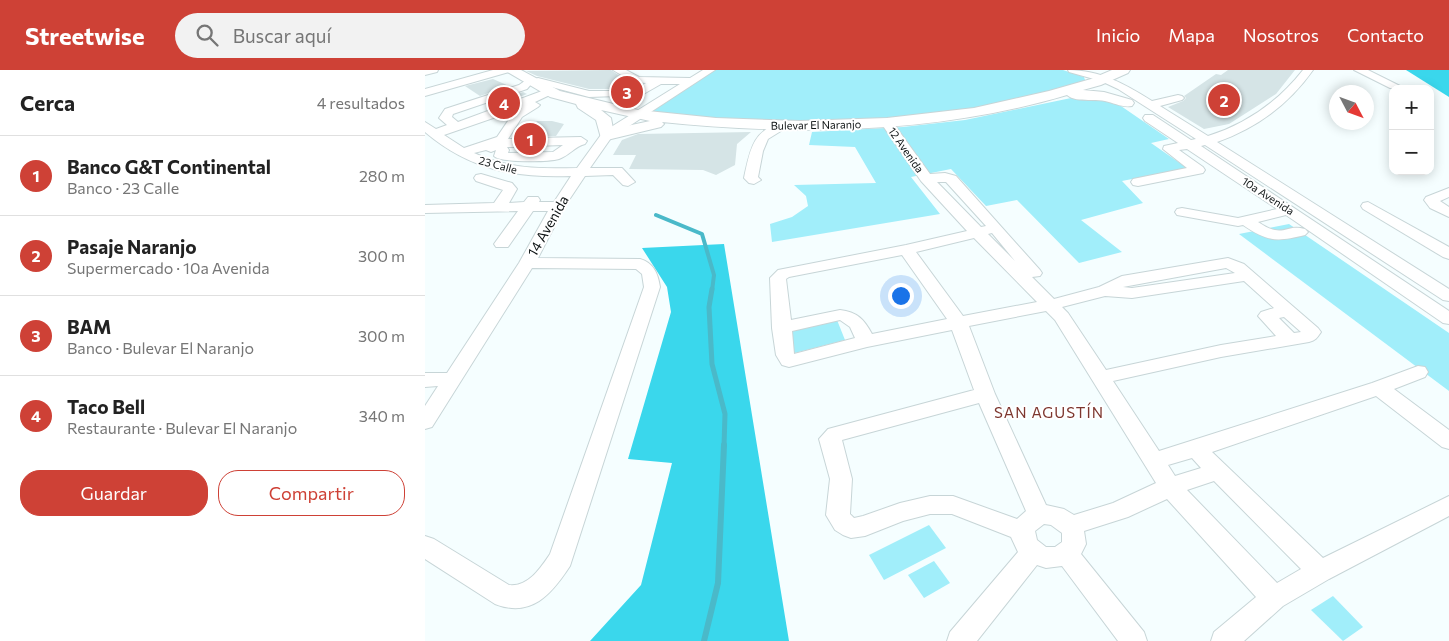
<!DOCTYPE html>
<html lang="es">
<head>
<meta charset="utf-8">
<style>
	body { margin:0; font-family:Commissioner,sans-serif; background:#f2f2f2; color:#222 }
	.controls { position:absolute; right:15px; top:15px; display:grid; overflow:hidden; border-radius:10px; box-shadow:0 2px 12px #0003 }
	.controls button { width:45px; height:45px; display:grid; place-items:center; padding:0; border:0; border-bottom:1px solid #e0e0e0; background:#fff; color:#222; font:25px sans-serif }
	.compass { position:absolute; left:904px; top:15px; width:45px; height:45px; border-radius:50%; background:#fff; box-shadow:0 2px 12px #0003; rotate:131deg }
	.you { position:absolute; left:475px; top:225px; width:18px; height:18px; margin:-12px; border:4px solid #fff; border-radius:50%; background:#1a73e8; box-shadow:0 0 0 8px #1a73e833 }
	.badge { display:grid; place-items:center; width:32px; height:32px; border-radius:50%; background:#ce4136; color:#fff; font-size:16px; font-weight:700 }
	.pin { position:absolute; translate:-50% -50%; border:2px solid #fff; box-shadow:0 1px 5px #0006 }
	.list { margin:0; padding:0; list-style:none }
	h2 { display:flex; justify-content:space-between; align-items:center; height:65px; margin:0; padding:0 20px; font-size:21px }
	h2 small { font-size:16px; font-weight:400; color:#767676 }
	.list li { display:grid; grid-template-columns:32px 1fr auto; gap:15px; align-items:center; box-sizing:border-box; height:80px; padding:0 20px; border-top:1px solid #e0e0e0 }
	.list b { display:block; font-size:19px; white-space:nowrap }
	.list p { margin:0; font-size:16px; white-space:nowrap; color:#767676 }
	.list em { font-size:16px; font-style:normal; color:#767676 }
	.actions { display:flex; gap:10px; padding:15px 20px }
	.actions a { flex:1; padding:11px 0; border:1px solid #ce4136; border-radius:20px; text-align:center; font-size:18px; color:#ce4136 }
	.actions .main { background:#ce4136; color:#fff }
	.icon { flex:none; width:28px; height:28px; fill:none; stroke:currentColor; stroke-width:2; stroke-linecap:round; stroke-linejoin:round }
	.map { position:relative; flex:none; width:1024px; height:571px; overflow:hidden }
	header { display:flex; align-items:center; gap:30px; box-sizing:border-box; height:70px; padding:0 25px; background:#ce4136; color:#fff }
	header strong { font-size:24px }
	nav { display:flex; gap:28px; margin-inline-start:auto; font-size:18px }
	.search { width:350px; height:45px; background:#f2f2f2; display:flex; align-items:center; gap:12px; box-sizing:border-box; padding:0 18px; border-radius:28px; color:#767676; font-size:19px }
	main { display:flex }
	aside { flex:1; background:#fff }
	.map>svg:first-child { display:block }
</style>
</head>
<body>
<header>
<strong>Streetwise</strong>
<div class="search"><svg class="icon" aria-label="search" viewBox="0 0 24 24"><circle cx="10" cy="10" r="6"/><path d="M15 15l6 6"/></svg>Buscar aquí</div>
<nav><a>Inicio</a><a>Mapa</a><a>Nosotros</a><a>Contacto</a></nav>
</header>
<main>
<aside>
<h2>Cerca<small>4 resultados</small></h2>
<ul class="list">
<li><span class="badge">1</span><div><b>Banco G&amp;T Continental</b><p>Banco · 23 Calle</p></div><em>280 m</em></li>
<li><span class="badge">2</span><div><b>Pasaje Naranjo</b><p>Supermercado · 10a Avenida</p></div><em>300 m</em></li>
<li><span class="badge">3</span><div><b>BAM</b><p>Banco · Bulevar El Naranjo</p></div><em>300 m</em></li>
<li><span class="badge">4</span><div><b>Taco Bell</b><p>Restaurante · Bulevar El Naranjo</p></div><em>340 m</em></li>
</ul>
<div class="actions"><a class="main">Guardar</a><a>Compartir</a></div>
</aside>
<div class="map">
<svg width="1024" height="571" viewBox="0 0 1024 571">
	<rect width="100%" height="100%" fill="#f5feff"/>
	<g fill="#a1eefa">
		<path d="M288 0H638L659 7 660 10 645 17 598 29 517 44 409 52 285 49 225 41Z"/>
		<path d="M646 28H665L693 34 744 69 726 73 762 98 697 111 718 133 656 150 697 182 654 193 592 130 561 136 526 99 486 107 515 144 347 172 345 154 367 147 383 136 381 126 369 115 451 113 430 77 384 75 387 62 478 57 540 50Z"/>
		<path d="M864 154 1024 263V321L814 164Z"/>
		<path d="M412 250 420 270 366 284 357 263Z"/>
		<path d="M504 455 521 478 459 510 444 485Z"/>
		<path d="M509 491 525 513 499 528 483 505Z"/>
		<path d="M908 526 938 557 918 571 886 540Z"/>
	</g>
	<g fill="#3ad7ec">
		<path d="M981 0H1024V27Z"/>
		<path d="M299 174 364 571H165L216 515 247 393 203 389 246 242 242 217 217 178Z"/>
	</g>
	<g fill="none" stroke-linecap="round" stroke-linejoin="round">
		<path stroke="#4ab9c9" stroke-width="4" d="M231 145 277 164 289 205 287 221"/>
		<path stroke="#4ab9c9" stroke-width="5" d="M287 219 284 237 287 294 300 344 299 376"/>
		<path stroke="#4ab9c9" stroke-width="6" d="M279 571 293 513 299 375"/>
	</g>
	<g fill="#d5e4e6">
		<path d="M186 0 207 14H215L207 19 194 22 189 19H164L112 6 101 1Z"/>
		<path d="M803 0H870L851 24 804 54 779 59 743 37 758 31 761 28 759 26 791 4 796 5Z"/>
		<path d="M68 9 84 16 55 26 40 16Z"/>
		<path d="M98 22 102 24 71 36 66 33Z"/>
		<path d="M112 51H127L139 54 131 66H110L105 69 100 67Z"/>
		<path d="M326 62 312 74 310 95 291 105 278 100 204 99 211 85H188L197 70 213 64Z"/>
	</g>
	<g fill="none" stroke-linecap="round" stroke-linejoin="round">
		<g stroke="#c7d5d7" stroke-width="2">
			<g id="minor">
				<path d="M0 0H13L12 2 0 5Z"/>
				<path d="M68 0H85L84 2 0 26V19Z"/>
				<path d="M188 0H201L214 7 265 8 278 0H290L186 68 165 98H197L210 112 203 116 198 115 188 105 160 106 140 136 113 188 215 189C229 193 233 204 235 217L145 496C126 525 106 548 70 534L0 489V466L9 469 84 515C103 517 115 499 125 484L219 217 217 204 211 199 107 198 7 357 0 359V336L13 316 0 317V303H22L94 193 123 141H108L83 177H71L69 174 93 141 0 143V135L69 133 78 120 51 111 49 108 51 105 56 104 87 113 92 119 84 133 99 132 103 127H113L115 130 114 132H129L146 106C89 108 45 100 0 62V52L11 59 22 55 14 48 20 39 94 15 104 8 108 10 113 8 164 21H189L194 24 208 21 221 13 208 12ZM108 12 164 27 193 26 198 29 215 26 236 14H255L178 62 152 98C115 99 83 99 49 83L61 80 66 82 71 80 69 86C75 93 124 92 134 89 145 85 149 77 160 74L162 71 156 67 110 68 104 71 99 69H83L97 47 113 37 115 35 110 32 129 23 131 21 129 19 125 18 33 52 27 47 28 44 102 19ZM97 38 89 42 72 67 39 78 19 65ZM105 74 110 76 138 75 128 82 83 83 84 80 82 77H99Z"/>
				<path d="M643 0C675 0 700 14 727 31L753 25 757 26 759 28 757 30 735 36 783 66C821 54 853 32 878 0H888C864 34 832 58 792 72L1024 219V231L1018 230 780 75 776 76 1024 241V254L1018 253 861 145 833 152C860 170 859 153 880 159L883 162 880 165C852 172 843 172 818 155L813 156 752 145 750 142 752 139 757 138 813 148 852 139 762 79 754 80 778 97 780 100 778 103 713 116 708 115 706 112 708 109 762 98 738 79 739 76 753 73 720 51 718 48 720 45H728L766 70 771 69 693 19 676 11 644 2Z"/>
				<path d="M929 0H943L975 16 973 18H965Z"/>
				<path d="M462 49 466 50 505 104 520 103 531 106 615 200 617 203 615 206 607 207 629 229 674 217 697 206 803 188 819 194 893 258 896 262C892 268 891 270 884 272L796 287 688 311 734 381 947 313 993 296 1000 297 1003 302 1000 307 969 319 1024 360V379L1017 377 951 326 787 382 898 488 1024 426V446L904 509 858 536 819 571H786L789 562 831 527 742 429 703 447 659 461 661 474 656 484 719 562 722 571H693L637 496 621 498 612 495 552 571H522L525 562 593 482 586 467 527 444H505L478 451 440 466 426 468 418 465 410 460 401 445 405 409 394 369 403 359 549 320 527 260 442 277 364 297 357 295 351 285 347 258 345 208 353 200 481 175 542 161 496 111 456 53ZM512 112H521L561 156 556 157ZM567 163 590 191 563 164ZM549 168 612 232 538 246 491 182ZM477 185 522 249 447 264C439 249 432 242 415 240L366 250 361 209 364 207ZM801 198 810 203 707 218 698 217ZM819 211 849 238 836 242 833 246 851 266 796 275 681 300 643 243 637 237 680 226 707 228ZM621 241 630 250 731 413 688 433 649 445 639 439 621 435 570 324 544 256ZM859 247 876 262 869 263 854 248ZM415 250 425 257 430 268 369 284 367 261ZM554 333 601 441 592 449 528 426H505L475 433 438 446 429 448 425 444 427 409 417 370ZM767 388 776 398 750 406 743 395ZM789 411 876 499 852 513 762 420ZM619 454 626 455 637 463V472L630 477H621L612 470 610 461Z"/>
				<path d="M358 52 364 56 343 69 338 81 333 107 336 110 329 114 324 113 319 108C325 81 327 60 358 52Z"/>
				<path d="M1024 118V127L1015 131 1024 137V147L1005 138 999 130 1001 127Z"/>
				<path d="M943 132 1024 177V189L1018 187 938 139 936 136 938 133Z"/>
			</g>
		</g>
		<g stroke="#c7d5d7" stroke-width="2">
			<path id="major" d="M79 0H96L135 21 213 40 291 48 375 51 462 48 549 38 624 21 666 9 687 0H705L703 3 676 15 658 20 679 22 707 30 709 33 707 36C698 38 689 33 680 31 669 28 651 33 642 25 511 64 372 66 237 52L239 54 236 57 182 70 176 68 171 50 153 38 151 34 125 27ZM176 40 225 51 188 59 186 48Z"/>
		</g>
		<use href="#minor" fill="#fff" fill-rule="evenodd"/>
		<use href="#major" fill="#fff" fill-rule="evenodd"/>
	</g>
	<g text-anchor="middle" stroke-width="4" stroke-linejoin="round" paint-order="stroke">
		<g font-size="11" fill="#0f1415" stroke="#fff">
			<text transform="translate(391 55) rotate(-1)" y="4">Bulevar El Naranjo</text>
			<text transform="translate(481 80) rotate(55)" y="4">12 Avenida</text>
			<text transform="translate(73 95) rotate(15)" y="4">23 Calle</text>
			<text transform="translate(843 126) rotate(33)" y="4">10a Avenida</text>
		</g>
		<g font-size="14" fill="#0f1415" stroke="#fff">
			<text transform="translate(123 156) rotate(-60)" y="5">14 Avenida</text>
		</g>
		<g font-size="15" letter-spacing="1" fill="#7d362e" stroke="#fff">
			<text x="624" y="348">SAN AGUSTÍN</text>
		</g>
	</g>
</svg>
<div class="controls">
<button>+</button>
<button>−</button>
</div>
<svg class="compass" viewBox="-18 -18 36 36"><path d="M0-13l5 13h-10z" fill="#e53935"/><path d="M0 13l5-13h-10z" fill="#767676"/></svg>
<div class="you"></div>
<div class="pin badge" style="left:105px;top:69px">1</div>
<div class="pin badge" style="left:799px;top:30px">2</div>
<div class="pin badge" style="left:202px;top:22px">3</div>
<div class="pin badge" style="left:79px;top:33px">4</div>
</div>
</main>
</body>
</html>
